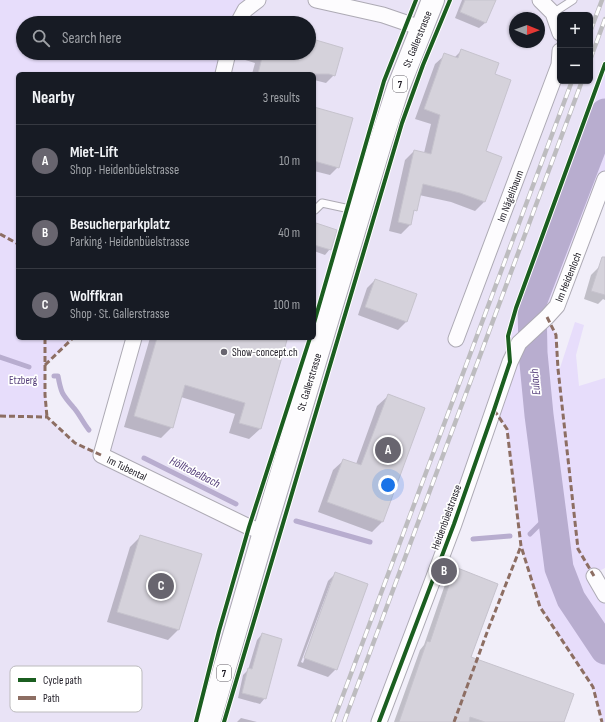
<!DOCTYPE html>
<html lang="en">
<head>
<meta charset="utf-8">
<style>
	body { margin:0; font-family:"Sofia Sans Condensed",sans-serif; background:#242831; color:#f1f3f6 }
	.controls { position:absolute; right:12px; top:12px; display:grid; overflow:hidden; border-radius:6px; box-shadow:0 1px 3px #0004 }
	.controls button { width:36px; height:36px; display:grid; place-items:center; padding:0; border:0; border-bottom:1px solid #363941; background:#171b24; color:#f1f3f6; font:20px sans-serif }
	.compass { position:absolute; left:509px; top:12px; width:36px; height:36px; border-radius:50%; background:#171b24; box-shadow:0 1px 3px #0004; rotate:91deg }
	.you { position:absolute; left:388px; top:485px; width:14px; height:14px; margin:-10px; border:3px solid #fff; border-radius:50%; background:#1a73e8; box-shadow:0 0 0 6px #1a73e833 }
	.badge { display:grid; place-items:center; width:26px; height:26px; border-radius:50%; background:#68656f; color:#fff; font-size:13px; font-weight:700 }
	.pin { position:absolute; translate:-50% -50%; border:2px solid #fff; box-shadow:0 1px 4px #0006 }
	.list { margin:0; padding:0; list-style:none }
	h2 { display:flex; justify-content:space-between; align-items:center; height:52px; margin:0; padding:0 16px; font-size:17px }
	h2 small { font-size:13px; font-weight:400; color:#9ea1a6 }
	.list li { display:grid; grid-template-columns:26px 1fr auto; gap:12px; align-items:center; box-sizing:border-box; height:72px; padding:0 16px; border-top:1px solid #363941 }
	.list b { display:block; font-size:15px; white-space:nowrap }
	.list p { margin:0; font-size:13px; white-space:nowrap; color:#9ea1a6 }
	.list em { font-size:13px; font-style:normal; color:#9ea1a6 }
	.icon { flex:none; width:22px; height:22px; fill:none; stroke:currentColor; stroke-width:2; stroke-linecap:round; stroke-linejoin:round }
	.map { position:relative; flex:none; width:605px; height:722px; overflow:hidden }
	.search { position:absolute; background:#171b24; box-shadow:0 1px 3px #0004; left:16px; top:16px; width:300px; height:44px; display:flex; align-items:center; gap:10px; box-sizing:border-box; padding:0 14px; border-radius:22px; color:#9ea1a6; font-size:15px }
	.panel { position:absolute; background:#171b24; box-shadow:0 1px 3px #0004; left:16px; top:72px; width:300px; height:268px; border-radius:6px }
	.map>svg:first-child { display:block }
</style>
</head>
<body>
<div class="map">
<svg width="605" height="722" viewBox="0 0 605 722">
	<rect width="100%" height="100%" fill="#f1eef9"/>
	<path fill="#e9e3f6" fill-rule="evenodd" d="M258 0H605V66L508 336 510 362 379 722H0V416L47 417 75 443 100 455 134 338H314V74H223L228 53H309V23H238ZM560 15H590V81H560ZM515 18H539V42H515Z"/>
	<g fill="#e7ddfb">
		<path d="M0 0H258L238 23H23V53H228L223 74H18V338H73L45 365 47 417 0 416Z"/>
		<path d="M605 66V179L547 317 556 335 558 368H560L575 322 584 325 576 355 579 386 605 378V568L593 574 605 595V722H602L593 687 540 607 521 546 507 429 494 410 510 362 508 336Z"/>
	</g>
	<g fill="#0003" fill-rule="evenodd">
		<path d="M462 0H495L485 23 479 28 455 18Z"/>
		<path d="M309 40 334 75 326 83 314 80V74H252L255 63 242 59 244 53H309Z"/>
		<path d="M462 50 494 75 485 151 500 157 484 202 475 211 451 202 419 195 410 225 401 234 389 231 405 160 414 151 424 153 431 124 415 119 435 64 445 55 454 58Z"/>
		<path d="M314 108 338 167 330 175 314 171Z"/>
		<path d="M316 224 330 249 325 255 314 251V227Z"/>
		<path d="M599 267 605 269V300L603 299 598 304 584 299 591 275Z"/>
		<path d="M375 280 406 322 398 330 358 315 367 288Z"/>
		<path d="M150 338H275L260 429 249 439 229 433 235 414 181 397 172 427 161 438 124 427Z"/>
		<path d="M388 396 382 522 372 532 318 512 333 470 344 460 356 464 377 406Z"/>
		<path d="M141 536 178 630 168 640 107 622 130 547Z"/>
		<path d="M455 569 470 657 562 722H394L420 650 424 645 448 576Z"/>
		<path d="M336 573V669L328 677 297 666 328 581ZM331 582H333L303 663 301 662Z"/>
		<path d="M262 634 265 698 260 704 238 698 243 675 248 670 257 640Z"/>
		<path d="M241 718 257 722H237Z"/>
	</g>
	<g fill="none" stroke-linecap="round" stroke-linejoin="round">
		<g stroke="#b8adcf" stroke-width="5">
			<path d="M0 357 29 367"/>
			<path d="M54 376H58C61 393 62 394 73 407 79 413 83 423 89 430"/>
			<path d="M144 458 236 504"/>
			<path d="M296 521 370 542"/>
			<path d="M530 534 551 513"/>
			<path d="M473 539 510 536"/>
		</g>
		<path stroke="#b8adcf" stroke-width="29" d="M605 113 532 303 533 353 539 415 559 568 571 599 605 650"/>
	</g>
	<g fill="#d5d2db" stroke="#c6c3cd">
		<path d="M465 0H496L486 23 460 12Z"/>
		<path d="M309 38 343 48 335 76 329 74H258L263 53H309Z"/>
		<path d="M461 49 499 63 495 74 511 80 486 151 502 157 485 202 460 193 423 184 417 211 414 210 411 225 398 222 414 150 431 154 440 115 424 109 444 53 458 58Z"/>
		<path d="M314 107 353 118 339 168 314 161Z"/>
		<path d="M316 223 337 230 331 250 314 245Z"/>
		<path d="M602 257H605V295L591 291Z"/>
		<path d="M375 279 417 294 407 322 365 307Z"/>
		<path d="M157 338H279L287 340 261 429 239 423 245 403 185 385 173 428 134 416Z"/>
		<path d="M388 394 425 408 383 522 327 502 343 459 361 465Z"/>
		<path d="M140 535 202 554 179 630 117 612Z"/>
		<path d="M455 567 498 584 471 657 574 694 564 722H485L470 717 469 722H399L427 641 430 642Z"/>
		<path d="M335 572 368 584 337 670 304 658Z"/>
		<path d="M262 633 282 639 266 699 242 693 248 668 252 669Z"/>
	</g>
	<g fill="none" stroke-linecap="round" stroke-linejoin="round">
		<g stroke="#adaab4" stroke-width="9">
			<g id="lane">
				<path d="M553 13 573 0"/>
				<path d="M315 210 322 203 359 211"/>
			</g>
		</g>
		<g stroke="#adaab4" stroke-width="17">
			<g id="street">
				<path d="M316 0 383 15 421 28"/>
				<path d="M540 0 553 13 560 33"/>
				<path d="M238 23 245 10 258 0"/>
				<path d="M223 74 228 53"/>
				<path d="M134 338 101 455 249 527 264 532"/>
				<path d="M456 339 559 65 560 51"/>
				<path d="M594 576 605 595"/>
				<path d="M379 722 454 524 510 362 519 343 547 317 557 306 605 179"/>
			</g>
		</g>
		<g stroke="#adaab4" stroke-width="24">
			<path id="primary" d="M209 722 264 532 381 141 398 88 433 0"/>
		</g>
		<use href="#lane" stroke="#fdfcfe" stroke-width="7"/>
		<use href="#street" stroke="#fdfcfe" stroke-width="15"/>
		<use href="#primary" stroke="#fdfcfe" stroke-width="22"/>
		<g stroke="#bdbcbf" stroke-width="4.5">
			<g id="rail">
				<path d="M590 32 602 0"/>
				<path d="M590 60 605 19"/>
				<path d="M333 722 572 81"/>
				<path d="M344 722 582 81"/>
			</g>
		</g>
		<use href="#rail" stroke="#fff" stroke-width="3" stroke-dasharray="9" stroke-linecap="butt"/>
		<g stroke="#8d6e63" stroke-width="3" stroke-dasharray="6 3" stroke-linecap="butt">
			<path d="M0 234 18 244"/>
			<path d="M547 317 556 335 558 369 578 549 594 576"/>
			<path d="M45 338V395L47 417"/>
			<path d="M45 365 73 338"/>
			<path d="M494 410 507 429 521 546 540 607 593 687 602 722"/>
			<path d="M0 416 47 417 75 443 101 455"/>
			<path d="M454 722 489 627 521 546"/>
		</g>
		<g stroke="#fff" stroke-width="6">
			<g id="cycleway">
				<path d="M314 323 384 81 416 0"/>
				<path d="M196 722 219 631 249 527 310 338"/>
				<path d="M224 722 402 123 423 65 450 0"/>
				<path d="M379 722 454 524 494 410 510 362 508 336 516 308 605 64"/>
			</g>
		</g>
		<use href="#cycleway" stroke="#1b5e20" stroke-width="4"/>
	</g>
	<circle fill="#68656f" stroke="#fff" stroke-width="1.5" cx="224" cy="352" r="4"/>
	<g text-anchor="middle" stroke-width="3.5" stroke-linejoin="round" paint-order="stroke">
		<g fill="#fff" stroke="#625f66" stroke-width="1">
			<rect x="393" y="76" width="14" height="16" rx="3"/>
			<rect x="217" y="665" width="14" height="16" rx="3"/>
		</g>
		<g font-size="10" font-weight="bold" fill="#1e1b24">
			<text x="400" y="88">7</text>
			<text x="224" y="677">7</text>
		</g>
		<g font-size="11" fill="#1e1b24" stroke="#fff">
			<text transform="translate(417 39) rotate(-68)" y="4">St. Gallerstrasse</text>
			<text transform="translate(510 196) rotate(-69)" y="4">Im Nägelibaum</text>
			<text transform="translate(568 277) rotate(-68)" y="4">Im Heidenloch</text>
			<text transform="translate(309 382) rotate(-73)" y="4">St. Gallerstrasse</text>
			<text transform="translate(127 468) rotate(26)" y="4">Im Tubental</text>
			<text transform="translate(446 517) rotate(-70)" y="4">Heidenbüelstrasse</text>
		</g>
		<g font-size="11" fill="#1e1b24" stroke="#fff" text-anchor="start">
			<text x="232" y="356">Show-concept.ch</text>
		</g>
		<g font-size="11" fill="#59437d" stroke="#fff">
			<text x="23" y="384">Etzberg</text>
		</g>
		<g font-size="12" font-style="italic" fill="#58427d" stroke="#fff">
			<text transform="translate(535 382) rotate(-95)" y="4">Eulach</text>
			<text transform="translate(195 472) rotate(27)" y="4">Hölltobelbach</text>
		</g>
	</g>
	<rect x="10" y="666" width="132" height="46" rx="6" fill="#fff" stroke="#bcbbbd" stroke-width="1"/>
	<rect x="18" y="678" width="18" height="4" fill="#1b5e20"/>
	<rect x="18" y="696" width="18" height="4" fill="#8d6e63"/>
	<g font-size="11" fill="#1e1b24">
		<text x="43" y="684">Cycle path</text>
		<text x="43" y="702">Path</text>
	</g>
</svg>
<div class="controls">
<button>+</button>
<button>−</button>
</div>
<svg class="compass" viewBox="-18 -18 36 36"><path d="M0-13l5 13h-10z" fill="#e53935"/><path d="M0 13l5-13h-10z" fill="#9ea1a6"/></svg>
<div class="you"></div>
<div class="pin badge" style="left:388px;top:450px">A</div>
<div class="pin badge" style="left:444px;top:571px">B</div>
<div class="pin badge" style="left:161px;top:586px">C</div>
<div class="search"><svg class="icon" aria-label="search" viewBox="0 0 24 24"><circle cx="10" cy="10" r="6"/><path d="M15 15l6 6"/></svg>Search here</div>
<section class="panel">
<h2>Nearby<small>3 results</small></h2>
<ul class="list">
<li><span class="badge">A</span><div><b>Miet-Lift</b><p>Shop · Heidenbüelstrasse</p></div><em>10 m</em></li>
<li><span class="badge">B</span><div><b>Besucherparkplatz</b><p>Parking · Heidenbüelstrasse</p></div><em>40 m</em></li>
<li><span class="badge">C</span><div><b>Wolffkran</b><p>Shop · St. Gallerstrasse</p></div><em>100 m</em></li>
</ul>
</section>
</div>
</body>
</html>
